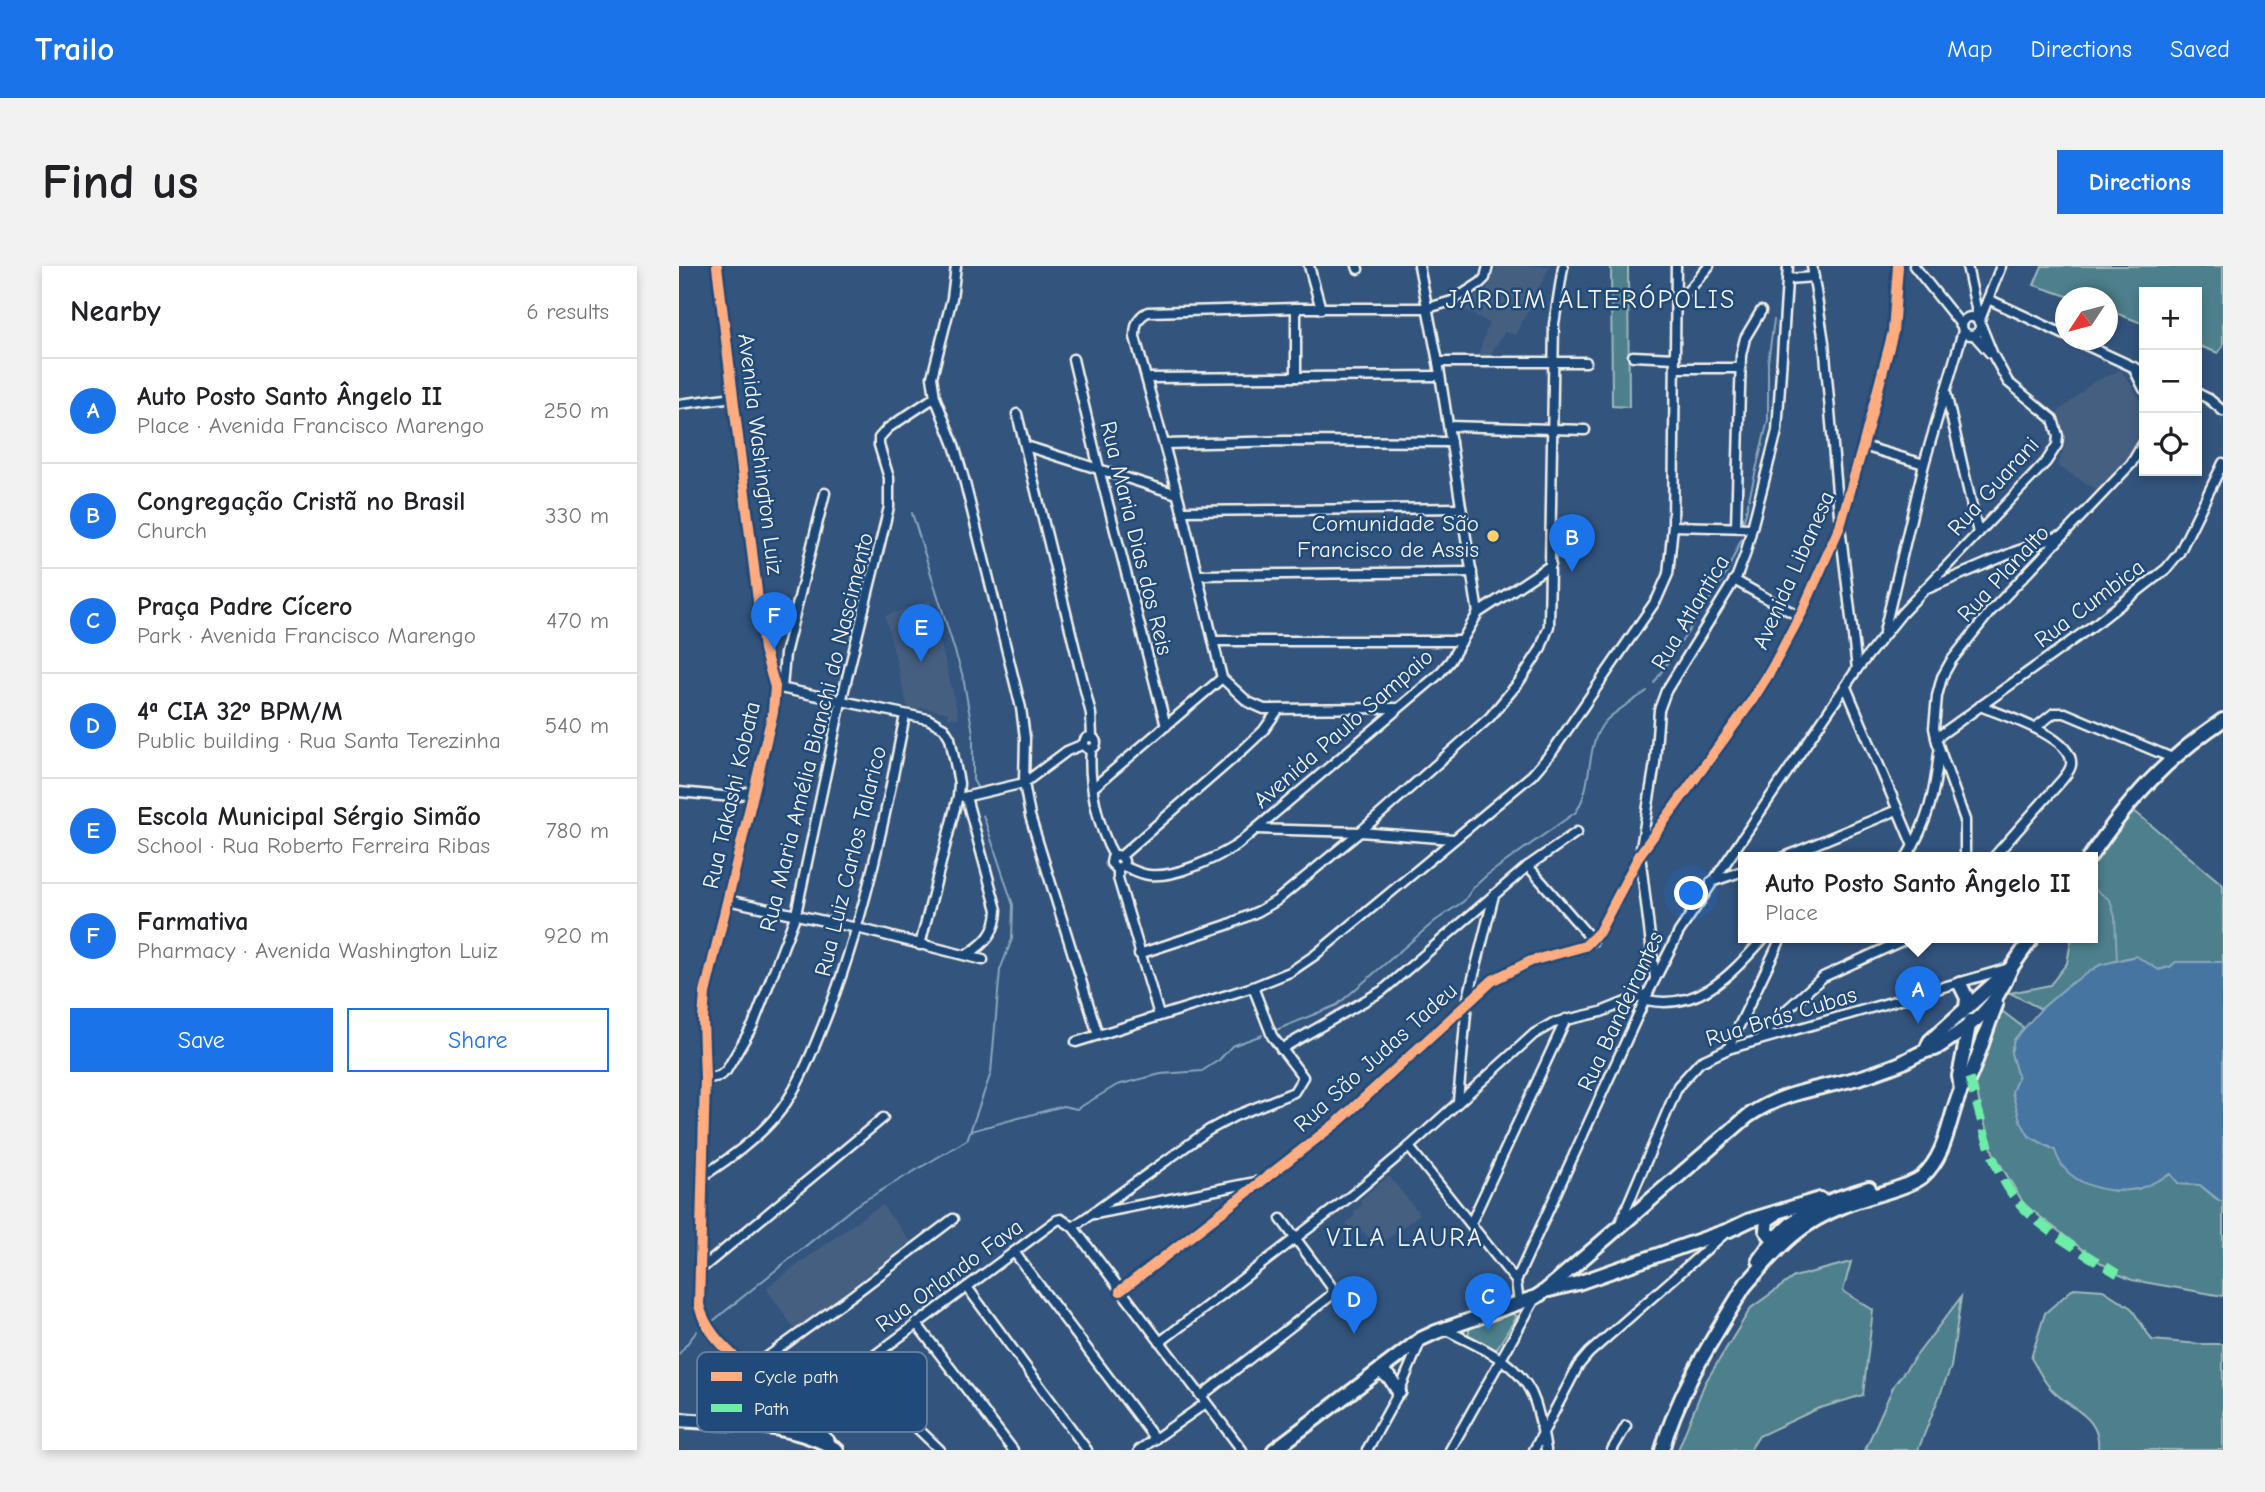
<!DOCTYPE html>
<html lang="en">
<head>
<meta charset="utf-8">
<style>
	body { margin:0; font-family:"Comic Neue",sans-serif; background:#f2f2f2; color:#202124 }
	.controls { position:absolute; right:21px; top:21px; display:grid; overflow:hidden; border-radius:0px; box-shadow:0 4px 10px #0003 }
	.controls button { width:63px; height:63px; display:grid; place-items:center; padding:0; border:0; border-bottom:2px solid #e0e0e0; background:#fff; color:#202124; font:35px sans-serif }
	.compass { position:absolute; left:1376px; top:21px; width:63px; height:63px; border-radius:50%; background:#fff; box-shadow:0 4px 10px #0003; rotate:234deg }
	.you { position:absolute; left:1013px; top:628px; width:24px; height:24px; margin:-18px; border:5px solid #fff; border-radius:50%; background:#1a73e8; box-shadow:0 0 0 10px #1a73e833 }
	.badge { display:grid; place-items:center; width:46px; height:46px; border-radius:50%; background:#1a73e8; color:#fff; font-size:23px; font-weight:700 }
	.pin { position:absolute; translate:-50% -58px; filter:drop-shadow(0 2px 4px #0008) }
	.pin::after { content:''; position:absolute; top:37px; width:24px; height:21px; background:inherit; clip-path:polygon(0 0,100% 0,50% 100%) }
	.popup { position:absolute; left:1059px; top:586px; width:360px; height:91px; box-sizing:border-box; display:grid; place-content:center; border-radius:0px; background:#fff; filter:drop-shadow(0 2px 5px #0005); font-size:23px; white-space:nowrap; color:#757577 }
	.popup b { font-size:26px; color:#202124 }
	.popup::after { content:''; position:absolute; left:50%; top:100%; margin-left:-14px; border:14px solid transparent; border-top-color:#fff }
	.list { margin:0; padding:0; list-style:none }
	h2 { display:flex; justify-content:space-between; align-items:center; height:91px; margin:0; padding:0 28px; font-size:30px }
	h2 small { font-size:23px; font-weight:400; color:#757577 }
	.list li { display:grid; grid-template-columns:46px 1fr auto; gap:21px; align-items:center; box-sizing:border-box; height:105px; padding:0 28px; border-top:2px solid #e0e0e0 }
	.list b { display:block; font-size:26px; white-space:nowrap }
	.list p { margin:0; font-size:23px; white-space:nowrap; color:#757577 }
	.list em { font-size:23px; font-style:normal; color:#757577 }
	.actions { display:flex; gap:14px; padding:21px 28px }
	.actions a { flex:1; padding:16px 0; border:2px solid #1a73e8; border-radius:0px; text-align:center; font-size:24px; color:#1a73e8 }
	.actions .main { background:#1a73e8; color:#fff }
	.icon { flex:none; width:38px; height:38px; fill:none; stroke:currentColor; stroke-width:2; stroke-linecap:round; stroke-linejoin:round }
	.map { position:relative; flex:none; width:1544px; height:1184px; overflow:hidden; border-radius:0px }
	header { display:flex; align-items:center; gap:42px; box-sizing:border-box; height:98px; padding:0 35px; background:#1a73e8; color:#fff }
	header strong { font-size:33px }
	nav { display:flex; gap:38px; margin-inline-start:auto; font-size:24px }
	.intro { display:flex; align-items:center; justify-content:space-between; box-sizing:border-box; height:168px; padding:0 42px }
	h1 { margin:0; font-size:49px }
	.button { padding:18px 32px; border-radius:0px; background:#1a73e8; color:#fff; font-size:24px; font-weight:700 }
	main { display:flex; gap:42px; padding:0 42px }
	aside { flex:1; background:#fff; border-radius:0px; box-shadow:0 4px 10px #0003 }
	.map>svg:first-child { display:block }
</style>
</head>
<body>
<header>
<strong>Trailo</strong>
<nav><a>Map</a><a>Directions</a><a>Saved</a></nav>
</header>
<div class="intro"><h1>Find us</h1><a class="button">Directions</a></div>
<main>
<aside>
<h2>Nearby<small>6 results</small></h2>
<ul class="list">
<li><span class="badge">A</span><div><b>Auto Posto Santo Ângelo II</b><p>Place · Avenida Francisco Marengo</p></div><em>250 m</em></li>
<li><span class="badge">B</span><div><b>Congregação Cristã no Brasil</b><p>Church</p></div><em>330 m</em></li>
<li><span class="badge">C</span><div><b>Praça Padre Cícero</b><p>Park · Avenida Francisco Marengo</p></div><em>470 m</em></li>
<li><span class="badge">D</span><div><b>4ª CIA 32º BPM/M</b><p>Public building · Rua Santa Terezinha</p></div><em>540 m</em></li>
<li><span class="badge">E</span><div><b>Escola Municipal Sérgio Simão</b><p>School · Rua Roberto Ferreira Ribas</p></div><em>780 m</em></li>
<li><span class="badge">F</span><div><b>Farmativa</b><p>Pharmacy · Avenida Washington Luiz</p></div><em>920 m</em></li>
</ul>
<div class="actions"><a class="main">Save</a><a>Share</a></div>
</aside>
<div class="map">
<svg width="1544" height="1184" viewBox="0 0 1544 1184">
	<rect width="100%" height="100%" fill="#33547d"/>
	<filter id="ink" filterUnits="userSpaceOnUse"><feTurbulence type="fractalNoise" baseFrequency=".0143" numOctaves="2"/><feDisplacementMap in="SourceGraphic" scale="14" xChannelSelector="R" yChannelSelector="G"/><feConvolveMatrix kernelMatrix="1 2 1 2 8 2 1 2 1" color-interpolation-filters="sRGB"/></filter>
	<g filter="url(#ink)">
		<g fill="#455e81">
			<path d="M818 0H871L837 69 826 66 810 90 799 89 810 57 779 40 807 25Z"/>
			<path d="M1442 104 1461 133 1463 155 1461 167 1444 201 1420 225 1379 200 1386 179 1377 148 1414 116Z"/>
			<path d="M251 334 280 452H269V447L242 441 240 445 229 443 206 350Z"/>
			<path d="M710 910 741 948 698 981 684 965 677 970 667 957 676 949 674 946 683 939 681 934Z"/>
			<path d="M203 939 232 976 116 1064 87 1022 188 948Z"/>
		</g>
		<g fill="#4d808c" stroke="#a0b8ba" stroke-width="2">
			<path d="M932 0H949L950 141 933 140Z"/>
			<path d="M1363 0H1544V80L1539 87 1518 79V26H1465V58L1429 44 1428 32 1391 31 1355 19Z"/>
			<path d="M1454 544 1544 619V696H1497L1491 701 1479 704 1456 690 1421 699 1390 719 1362 743 1331 727 1371 719 1388 697 1392 675 1395 672H1414V598Z"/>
			<path d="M1319 742 1345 762 1335 774 1332 787 1339 811 1333 827 1350 870 1376 884 1435 925 1459 923 1492 908 1500 918 1521 919 1540 935H1544V1030L1453 1014 1439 1008 1413 991 1345 938 1314 886 1301 841 1296 812Z"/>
			<path d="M1172 996 1164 1025 1194 1044 1184 1129 1138 1143 1080 1170 1071 1184H999L1026 1117 1072 1042 1115 1011Z"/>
			<path d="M1395 1022 1424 1024 1452 1042 1473 1074 1521 1078H1544V1184H1419C1423 1151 1393 1144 1374 1125 1365 1117 1359 1103 1352 1092L1366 1047Z"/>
			<path d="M1282 1031 1272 1101 1239 1184H1186L1215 1119Z"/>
			<path d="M832 1047 838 1050 817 1084 789 1069 791 1061Z"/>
		</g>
		<path fill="#4474a0" stroke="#8aa6bd" stroke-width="2" d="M1457 690 1480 704 1491 701 1497 696H1544V935H1541L1521 919 1500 918 1492 908C1481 913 1469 921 1457 923 1425 929 1385 917 1376 884L1350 870 1341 854 1333 826 1339 811 1332 787 1335 774 1362 743 1390 719 1421 699Z"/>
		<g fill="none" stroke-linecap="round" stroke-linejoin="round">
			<g stroke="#8aa6bd" stroke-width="2">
				<path d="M233 247 284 411 294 467V514L298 521"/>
				<path d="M1065 254 1089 154V96L1095 54"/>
				<path d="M975 417 1046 310 1062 274"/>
				<path d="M1414 622 1431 634 1436 651 1438 695"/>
				<path d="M597 764 658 739 756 655 785 635 794 622 808 609 897 546C915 518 906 482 924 458 932 447 956 434 968 425"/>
				<path d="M292 865 384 840 398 843 438 819 482 808 523 805 540 794 553 780 583 769"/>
				<path d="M34 1055 176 940 288 874 312 807 321 704 333 673 334 639 304 549"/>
				<path d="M0 1088 18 1065"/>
			</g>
			<g stroke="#f4f1e8" stroke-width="13">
				<g id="minor">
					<path d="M38 0 85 383 96 421 94 446 26 727 24 753 26 813 20 1039C27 1068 50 1085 71 1105 85 1118 98 1131 111 1145L118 1147"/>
					<path d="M277 0 273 32 253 111 256 131 275 179 285 213 342 442 346 472 345 517 351 550 419 769"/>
					<path d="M630 0 642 43"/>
					<path d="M678 0 679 3"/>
					<path d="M1133 0 1145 76 1161 260 1178 403"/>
					<path d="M1235 0 1283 60"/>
					<path d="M1288 0 1300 56"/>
					<path d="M1108 13 1135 11"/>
					<path d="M1309 33 1386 69"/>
					<path d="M998 38 1030 0"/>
					<path d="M617 42V111"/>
					<circle cx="1292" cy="60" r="9"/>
					<path d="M1300 56 1322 0"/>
					<path d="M1295 69 1311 87"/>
					<path d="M1396 74 1465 106"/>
					<path d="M954 90 996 92"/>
					<path d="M394 93 420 203 487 460"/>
					<path d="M759 96H907"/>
					<path d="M1454 101 1465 123"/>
					<path d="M996 102H1061"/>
					<path d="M468 112 761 110"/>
					<path d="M1267 127 1299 267"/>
					<path d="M1518 127 1530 133 1544 145"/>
					<path d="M0 138 55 131"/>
					<path d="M338 148 412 448 413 471"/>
					<path d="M770 160 906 164"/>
					<path d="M485 178 607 175 772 176"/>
					<path d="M347 180 498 228"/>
					<path d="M1184 180 1245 198"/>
					<path d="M503 245 782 242"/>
					<path d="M994 260 1072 262"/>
					<path d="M1057 261 1062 89 1066 72 1082 45"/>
					<path d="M519 309 793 306"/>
					<path d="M1055 314 1121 351"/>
					<path d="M1250 322 1335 286 1381 270"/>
					<path d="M799 347 872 299"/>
					<path d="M1205 366 1245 198 1284 65"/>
					<path d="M536 375H783"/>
					<path d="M96 421 249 453 265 462 271 472 280 517 279 530 241 679"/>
					<path d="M1167 421 1234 580"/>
					<path d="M103 422 106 388 146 227"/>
					<path d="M1301 440C1321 448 1396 471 1392 499 1391 505 1386 510 1383 514L1314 592"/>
					<path d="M719 442 585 443 569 436 543 412 503 245 456 71C456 60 458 51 469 46L617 42H749L773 35 801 17 806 12 809 0"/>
					<path d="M1356 462 1375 447H1386L1493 492"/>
					<circle cx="411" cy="477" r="6"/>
					<path d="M1257 472 1419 356 1487 303 1500 287 1544 197"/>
					<path d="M412 484C409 515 419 563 435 590"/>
					<path d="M415 521 543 412"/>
					<path d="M0 526 54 531 74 524"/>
					<path d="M285 531 345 517 388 485 405 478"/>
					<path d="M287 531 318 644C317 666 307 677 289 688"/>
					<path d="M578 563 681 566 774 573"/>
					<path d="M442 590 566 482 584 465 599 444"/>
					<path d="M1103 592 1218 544"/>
					<path d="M1227 592C1249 556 1256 527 1260 486"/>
					<path d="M1286 592V554L1258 476 1255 462 1258 430 1263 411 1272 395 1311 346 1452 198 1465 176"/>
					<path d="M444 600 445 595 442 590 437 589 433 592 432 597 437 602 444 600C452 603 461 608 470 609 496 612 535 593 558 579L759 409 771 395 799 347 759 96 740 0"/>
					<path d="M849 600 914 675"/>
					<path d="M439 602V612L480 749"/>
					<path d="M1032 616 1064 605"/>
					<path d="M48 634 178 662 304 694"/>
					<path d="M460 688 548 659 580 645 597 635 681 566 811 451 840 416 861 384 870 360 875 58 884 1"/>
					<path d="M976 712 961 588 976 497 980 444 987 425 1058 310 1066 289 1098 165 1109 0"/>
					<path d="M967 734C1021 745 1052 708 1085 672"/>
					<path d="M1081 773 1104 747 1144 711 1229 672"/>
					<path d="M397 776 574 721 611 706 636 689 853 509 873 486 978 333 989 308 994 260 997 0"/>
					<path d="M602 783 703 725 849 600 898 566"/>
					<path d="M1049 783 1102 672"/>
					<path d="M26 813 40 810 47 805 74 759 117 648 162 436 210 241V212L200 179V172L209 162 256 131"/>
					<path d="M779 835 788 736 815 629"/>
					<path d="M730 881 837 1015 840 1037"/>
					<path d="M24 910C51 892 77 874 98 849 115 829 130 794 140 769 183 666 205 558 226 449"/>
					<path d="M416 948 582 915"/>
					<path d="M792 957 887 753"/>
					<path d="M941 957 999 820 1021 796 1049 783 1327 703"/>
					<path d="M394 961 530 864 556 850 615 826 624 811 593 770 574 721"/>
					<path d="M335 986 476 1173"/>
					<path d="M22 1003 204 852"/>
					<path d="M837 1015 969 727 1000 666 1178 403 1223 347 1367 196 1378 179 1379 170 1374 153 1329 116 1314 89 1301 57"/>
					<path d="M288 1021 408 1184"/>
					<path d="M441 1025 660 855 814 714 852 695 906 680 920 666 961 588 1072 436 1092 404 1122 348 1161 260 1184 180 1214 66 1219 0"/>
					<path d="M237 1057 334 1184"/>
					<path d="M765 1063C800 1081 843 1096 856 1136 861 1151 864 1168 867 1184"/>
					<path d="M481 1076 673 929 730 881 855 768 874 757 922 746 969 727"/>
					<path d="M176 1102 261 1184"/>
					<path d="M70 1104 174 1029 274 953"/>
					<path d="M522 1130 650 1031 654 1026 652 1020 602 953"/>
					<path d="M118 1147 378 954 382 953 394 961 563 1184"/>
					<path d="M49 1156 62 1150 92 1155 111 1145"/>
					<path d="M96 1156 120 1159"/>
					<path d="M460 1184 527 1137"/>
					<path d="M688 1184 720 1126 741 1076"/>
					<path d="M771 1184 857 1031"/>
					<path d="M855 1184 899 1100 910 1087 1045 968"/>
					<path d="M933 1184 947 1160"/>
				</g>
			</g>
			<g stroke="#f4f1e8" stroke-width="18">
				<g id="secondary">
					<path d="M1410 592C1450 534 1485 494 1544 454"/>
					<path d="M1281 718 1288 732 1287 743"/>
					<path d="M1247 784 1251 775 1332 702 1353 672"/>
					<path d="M1282 824 1280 810 1291 755"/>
					<path d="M1097 948 1088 954 1087 964 1091 969 1103 973"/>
					<path d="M1080 994C1111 949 1138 937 1190 922"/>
					<path d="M1064 1022C1099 982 1116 959 1167 939 1186 931 1229 922 1243 911 1269 887 1269 853 1282 824 1285 819 1289 815 1291 810 1301 787 1307 763 1317 739"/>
					<path d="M870 1024 899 1017 1050 964 1071 954 1141 933"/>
					<path d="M701 1105 711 1112 720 1126"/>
					<path d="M119 1149 149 1176"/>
					<path d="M0 1154C51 1158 113 1156 158 1184"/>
					<path d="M595 1184 742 1073 757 1066 857 1031 866 1025 1069 850C1107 824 1143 823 1186 810 1198 806 1210 802 1222 797 1233 792 1243 784 1256 783 1294 758 1315 745 1332 702"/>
					<path d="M983 1184C1000 1123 1036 1070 1068 1016"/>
				</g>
			</g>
			<use href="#minor" stroke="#1f4a7a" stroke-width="8"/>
			<use href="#secondary" stroke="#1f4a7a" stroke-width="12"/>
			<path stroke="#6deda7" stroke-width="9" stroke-dasharray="18 9" stroke-linecap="butt" d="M1290 812C1303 852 1311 903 1339 936 1364 965 1406 988 1439 1008"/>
			<g stroke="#1f4a7a" stroke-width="15">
				<g id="cycleway">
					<path d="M38 0 85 383 96 421 94 446 26 727 24 753 26 813 20 1039C27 1068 50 1085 71 1105 85 1118 98 1131 111 1145L118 1147"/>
					<path d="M441 1025 660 855 814 714 852 695 906 680 920 666 961 588 1072 436 1092 404 1122 348 1161 260 1184 180 1214 66 1219 0"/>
				</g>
			</g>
			<use href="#cycleway" stroke="#ffac80" stroke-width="10"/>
		</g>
	</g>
	<circle fill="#ffd166" stroke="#1f4a7a" stroke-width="2.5" cx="814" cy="270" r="7"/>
	<g text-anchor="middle" stroke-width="5" stroke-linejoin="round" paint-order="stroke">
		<g font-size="23" fill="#f4f1e8" stroke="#1f4a7a">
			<text transform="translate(82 188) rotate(83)" y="8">Avenida Washington Luiz</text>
			<text transform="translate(1314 220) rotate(-48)" y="8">Rua Guarani</text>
			<text transform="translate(458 272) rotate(76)" y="8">Rua Maria Dias dos Reis</text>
			<text transform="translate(1114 304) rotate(-66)" y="8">Avenida Libanesa</text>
			<text transform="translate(1324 307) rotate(-47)" y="8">Rua Planalto</text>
			<text transform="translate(1410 337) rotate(-37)" y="8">Rua Cumbica</text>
			<text transform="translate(1011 346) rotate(-59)" y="8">Rua Atlantica</text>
			<text transform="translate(664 462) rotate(-41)" y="8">Avenida Paulo Sampaio</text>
			<text transform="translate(137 466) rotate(-76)" y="8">Rua Maria Amélia Bianchi do Nascimento</text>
			<text transform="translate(52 529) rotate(-77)" y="8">Rua Takashi Kobata</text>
			<text transform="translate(171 595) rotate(-76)" y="8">Rua Luiz Carlos Talarico</text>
			<text transform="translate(941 745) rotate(-65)" y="8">Rua Bandeirantes</text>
			<text transform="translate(1102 750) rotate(-17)" y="8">Rua Brás Cubas</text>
			<text transform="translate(696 791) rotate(-42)" y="8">Rua São Judas Tadeu</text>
			<text transform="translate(270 1009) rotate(-36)" y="8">Rua Orlando Fava</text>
		</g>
		<g font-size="23" fill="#f4f1e8" stroke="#1f4a7a" text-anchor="end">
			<text x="800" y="265">Comunidade São<tspan x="800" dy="26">Francisco de Assis</tspan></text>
		</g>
		<g font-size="26" letter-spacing="2" fill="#f4f1e8" stroke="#1f4a7a">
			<text x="912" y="42">JARDIM ALTERÓPOLIS</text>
			<text x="726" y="980">VILA LAURA</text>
		</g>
	</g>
	<rect x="18" y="1086" width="230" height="80" rx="10" fill="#1f4a7a" stroke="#5f7c9b" stroke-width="2"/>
	<rect x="32" y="1106" width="31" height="9" fill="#ffac80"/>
	<rect x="32" y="1138" width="31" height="8" fill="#6deda7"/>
	<g font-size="19" fill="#f4f1e8">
		<text x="75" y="1117">Cycle path</text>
		<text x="75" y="1149">Path</text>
	</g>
</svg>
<div class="controls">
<button>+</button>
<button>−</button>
<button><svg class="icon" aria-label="locate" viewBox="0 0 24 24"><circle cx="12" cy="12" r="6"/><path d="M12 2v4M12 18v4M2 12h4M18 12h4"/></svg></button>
</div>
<svg class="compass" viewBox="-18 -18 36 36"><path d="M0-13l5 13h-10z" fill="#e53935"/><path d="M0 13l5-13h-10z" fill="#757577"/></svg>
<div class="you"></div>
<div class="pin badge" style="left:1239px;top:758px">A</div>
<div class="popup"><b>Auto Posto Santo Ângelo II</b>Place</div>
<div class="pin badge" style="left:893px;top:306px">B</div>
<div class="pin badge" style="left:809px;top:1065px">C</div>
<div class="pin badge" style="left:675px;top:1068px">D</div>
<div class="pin badge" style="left:242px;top:396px">E</div>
<div class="pin badge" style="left:95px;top:384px">F</div>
</div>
</main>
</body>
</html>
